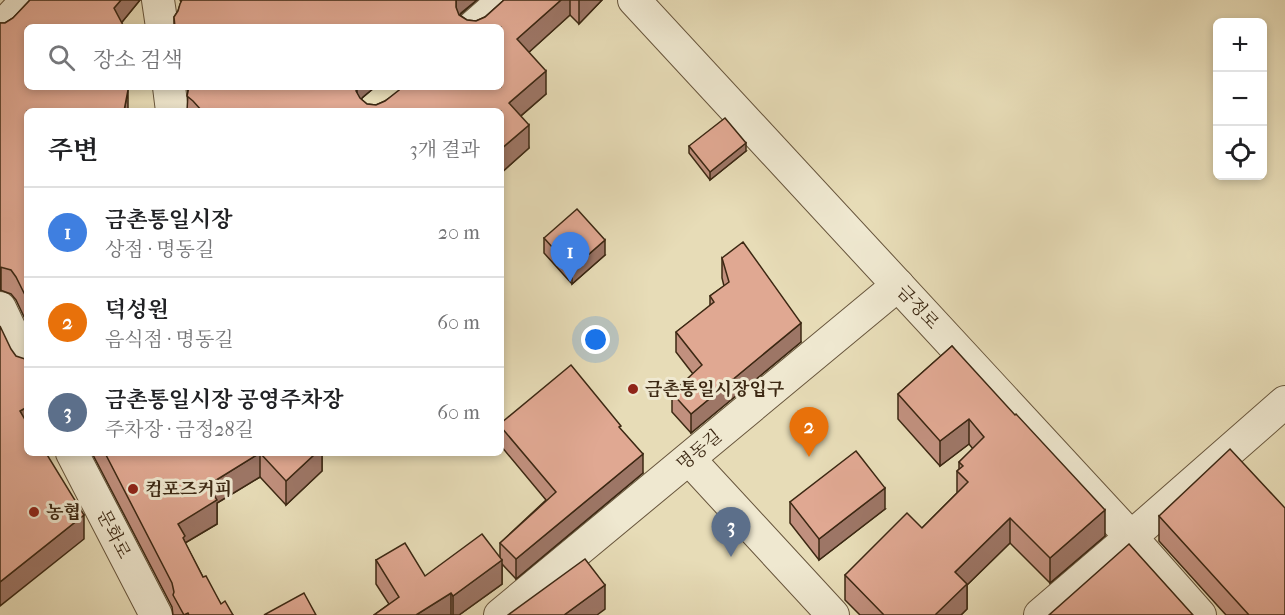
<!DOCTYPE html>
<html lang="ko">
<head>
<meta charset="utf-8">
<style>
	body { margin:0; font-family:"IM FELL French Canon","Noto Serif KR",serif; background:#f6f6f6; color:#202124 }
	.controls { position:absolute; right:18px; top:18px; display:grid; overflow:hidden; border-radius:9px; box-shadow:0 3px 9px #0003 }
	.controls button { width:54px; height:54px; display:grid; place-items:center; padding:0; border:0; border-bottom:2px solid #e0e0e0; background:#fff; color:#202124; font:30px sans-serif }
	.you { position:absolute; left:596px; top:340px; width:21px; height:21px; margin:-15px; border:4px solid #fff; border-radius:50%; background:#1a73e8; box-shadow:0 0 0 9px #1a73e833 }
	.badge { display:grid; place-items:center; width:39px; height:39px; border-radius:50%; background:#8f2418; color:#fff; font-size:20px; font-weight:700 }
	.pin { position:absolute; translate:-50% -50px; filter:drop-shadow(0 2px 3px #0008) }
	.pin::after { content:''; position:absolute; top:32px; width:21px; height:18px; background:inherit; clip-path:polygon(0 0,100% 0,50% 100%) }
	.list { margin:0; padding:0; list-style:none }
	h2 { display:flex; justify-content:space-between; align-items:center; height:78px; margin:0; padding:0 24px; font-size:26px }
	h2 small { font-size:20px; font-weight:400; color:#757577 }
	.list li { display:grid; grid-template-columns:39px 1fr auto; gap:18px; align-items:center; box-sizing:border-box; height:90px; padding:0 24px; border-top:2px solid #e0e0e0 }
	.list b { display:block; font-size:22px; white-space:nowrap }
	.list p { margin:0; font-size:20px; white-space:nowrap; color:#757577 }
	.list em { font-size:20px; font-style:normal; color:#757577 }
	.icon { flex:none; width:33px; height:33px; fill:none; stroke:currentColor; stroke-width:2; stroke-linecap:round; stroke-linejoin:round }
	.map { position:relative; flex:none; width:1285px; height:615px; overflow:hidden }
	.search { position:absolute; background:#fff; box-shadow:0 3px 9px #0003; left:24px; top:24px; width:480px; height:66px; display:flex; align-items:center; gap:15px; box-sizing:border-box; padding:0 21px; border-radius:9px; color:#757577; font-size:22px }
	.panel { position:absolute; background:#fff; box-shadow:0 3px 9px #0003; left:24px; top:108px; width:480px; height:348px; border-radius:9px }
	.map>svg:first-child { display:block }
</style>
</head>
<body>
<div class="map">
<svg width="1285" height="615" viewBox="0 0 1285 615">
	<rect width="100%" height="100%" fill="#e7dcb7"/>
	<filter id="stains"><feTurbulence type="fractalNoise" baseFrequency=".00333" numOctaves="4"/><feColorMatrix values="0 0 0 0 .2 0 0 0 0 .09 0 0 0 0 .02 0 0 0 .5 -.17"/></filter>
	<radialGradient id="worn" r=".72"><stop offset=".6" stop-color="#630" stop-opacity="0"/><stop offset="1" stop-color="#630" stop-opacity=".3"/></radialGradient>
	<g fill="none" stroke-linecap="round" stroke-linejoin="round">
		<g stroke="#67553c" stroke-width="34">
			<g id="street">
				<path d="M158 0 162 27"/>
				<path d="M634 0 1131 537 1200 615"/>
				<path d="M473 27 504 0"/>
				<path d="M0 29 27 0"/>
				<path d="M169 87 172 111"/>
				<path d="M0 308 27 365"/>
				<path d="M72 453 156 615"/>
				<path d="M689 459 833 615"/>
				<path d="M500 615 898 285"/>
				<path d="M1040 615 1131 537 1285 402"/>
			</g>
		</g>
		<use href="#street" stroke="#efe8d0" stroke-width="32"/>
	</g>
	<g fill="#c1907e" stroke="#3c2813" stroke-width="1.5">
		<path d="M30 0H140L122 22 27 27 128 111H27V323L16 300 11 294 0 290V23H5L13 18Z"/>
		<path d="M180 0H477L460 15 467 20 476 21 485 17 504 0H602L579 24 570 15 529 52 546 94 521 116 529 148 501 173V111H187L188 93 187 87H375L361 99 367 104 376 105 385 101 501 27H174V17L178 11 181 2Z"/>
		<path d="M689 146 746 151 710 180 689 153Z"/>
		<path d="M544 238 605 255 572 284 544 253Z"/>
		<path d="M722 258 801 342 691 433 672 412V393L693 374 676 352V332L710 306V296L724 286 722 278Z"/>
		<path d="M952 346 1105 536 1050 583 1010 543 967 585V609L961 615H860L845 600V575L922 528 957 493V471L959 469V462L973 449 969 444 940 466 898 419V394Z"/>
		<path d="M501 423 621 430 643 473 516 579 502 564V584L459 615H374L389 604 376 584V560L425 576 500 558V543L546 500 501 446Z"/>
		<path d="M92 453H322V471L286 505 260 477 217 503V524L185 543 203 577 221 604 233 615H173L172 607Z"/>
		<path d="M790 502 885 509 819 560 790 523Z"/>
		<path d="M1159 516 1285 615H1226L1159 541Z"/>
	</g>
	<g fill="#9d7666" stroke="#3c2813" stroke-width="1.5">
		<path d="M121 0H140L118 27 114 8Z"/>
		<path d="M456 0H477L461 13 456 21V27Z"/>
		<path d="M561 0H570V15L517 63V39Z"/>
		<path d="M579 0H602L579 24Z"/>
		<path d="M546 71V94L509 126V103Z"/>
		<path d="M357 87H375L363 97 357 104V111Z"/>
		<path d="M128 90V111H124Z"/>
		<path d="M529 125V148L501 173V149Z"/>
		<path d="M746 143V151L710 180V172Z"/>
		<path d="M605 240V255L572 284V269Z"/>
		<path d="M1 266V290H0V267Z"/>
		<path d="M801 323V342L691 433V414Z"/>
		<path d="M27 407V430L20 411Z"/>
		<path d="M969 419V444L940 466V441Z"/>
		<path d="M260 453V477L217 503V524L185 543 178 524 208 485Z"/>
		<path d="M316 453H322V471L286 505V481Z"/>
		<path d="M643 454V473L516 579V559Z"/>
		<path d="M885 488V509L819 560V539Z"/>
		<path d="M1105 510V536L1050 583V558Z"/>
		<path d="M84 515V539L0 606V582Z"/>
		<path d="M1010 518V543L967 585V609L961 615H935L955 572Z"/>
		<path d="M502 560V584L459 615H453V596Z"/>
		<path d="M605 585V609L597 615H564Z"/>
		<path d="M451 593V615H416Z"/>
	</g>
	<g fill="#e0a892" stroke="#3c2813" stroke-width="1.5">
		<path d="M30 0H121L114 8 124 27H27V87H126L128 90 124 111H27V299L16 277 11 270 0 267V23H5L13 18Z"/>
		<path d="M182 0H456V7L459 15 467 20 476 21 485 17 504 0H561L517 39 546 71 509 103 529 125 501 149V111H202L193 101 187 96 189 87H357L356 91 360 98 367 104 376 105 385 101 403 87H501V27H175L174 17 178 11 180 4Z"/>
		<path d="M725 118 746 143 710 172 689 146Z"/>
		<path d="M577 209 605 240 572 269 544 238Z"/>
		<path d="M743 242 801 323 691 414 672 393 702 365 676 332 714 302 710 296 729 282 722 258Z"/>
		<path d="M0 326 11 349 16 356 25 359H27V407L20 411 27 423V453H46L84 515 0 582Z"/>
		<path d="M952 346 1015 415 1016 414 1105 510 1050 558 1010 518 955 572 967 584 935 615H884L845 575 907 513 922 528 968 482 957 471 963 466 959 462 984 437 969 419 940 441 898 394Z"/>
		<path d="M571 365 621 426 619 427 643 454 516 559 500 543 556 492 501 427V423Z"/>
		<path d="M1230 449 1285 508V615H1249L1159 516Z"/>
		<path d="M856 451 885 488 819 539 790 502Z"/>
		<path d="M105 453H316L286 481 260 453 208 485 217 500 178 524 185 536 183 538 203 577 206 576 221 604 225 601 233 615H189L188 613 184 615 173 595 174 592 172 583Z"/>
		<path d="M482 534 502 560 453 596 451 593 416 615H374L399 597 376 560 405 543 425 576Z"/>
		<path d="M1129 544 1193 615H1049Z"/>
		<path d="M585 559 605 585 564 615H508Z"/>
		<path d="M304 593 316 615H264Z"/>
	</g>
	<g fill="#8f2418" stroke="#efe8d0" stroke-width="2">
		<circle cx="633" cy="389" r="6"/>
		<circle cx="133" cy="489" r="6"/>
		<circle cx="34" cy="512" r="6"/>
	</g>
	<g text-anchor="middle" stroke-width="6" stroke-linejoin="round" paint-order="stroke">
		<g font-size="18" fill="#3c2813" stroke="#efe8d0">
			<text transform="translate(918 307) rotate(47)" y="6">금정로</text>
			<text transform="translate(699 450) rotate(-40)" y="6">명동길</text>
			<text transform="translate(114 534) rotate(63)" y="6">문화로</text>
		</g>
		<g font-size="18" font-weight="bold" fill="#3c2813" stroke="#efe8d0" text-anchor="start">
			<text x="645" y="395">금촌통일시장입구</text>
			<text x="145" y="495">컴포즈커피</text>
			<text x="46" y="518">농협</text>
		</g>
	</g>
	<rect width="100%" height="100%" filter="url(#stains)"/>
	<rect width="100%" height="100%" fill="url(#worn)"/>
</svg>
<div class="controls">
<button>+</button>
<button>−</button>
<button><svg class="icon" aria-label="locate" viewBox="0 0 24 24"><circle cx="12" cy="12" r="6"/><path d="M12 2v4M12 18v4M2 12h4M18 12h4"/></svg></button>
</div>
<div class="you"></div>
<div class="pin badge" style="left:570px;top:282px;background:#3f7fe0">1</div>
<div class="pin badge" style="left:809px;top:457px;background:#e8710a">2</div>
<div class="pin badge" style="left:731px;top:557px;background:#5c6f8a">3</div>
<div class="search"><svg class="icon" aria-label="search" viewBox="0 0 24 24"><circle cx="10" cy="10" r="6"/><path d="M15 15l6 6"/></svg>장소 검색</div>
<section class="panel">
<h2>주변<small>3개 결과</small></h2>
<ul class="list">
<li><span class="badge" style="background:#3f7fe0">1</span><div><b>금촌통일시장</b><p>상점 · 명동길</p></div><em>20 m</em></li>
<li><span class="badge" style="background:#e8710a">2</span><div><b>덕성원</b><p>음식점 · 명동길</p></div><em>60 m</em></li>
<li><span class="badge" style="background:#5c6f8a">3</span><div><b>금촌통일시장 공영주차장</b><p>주차장 · 금정28길</p></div><em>60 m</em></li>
</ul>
</section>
</div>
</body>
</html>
